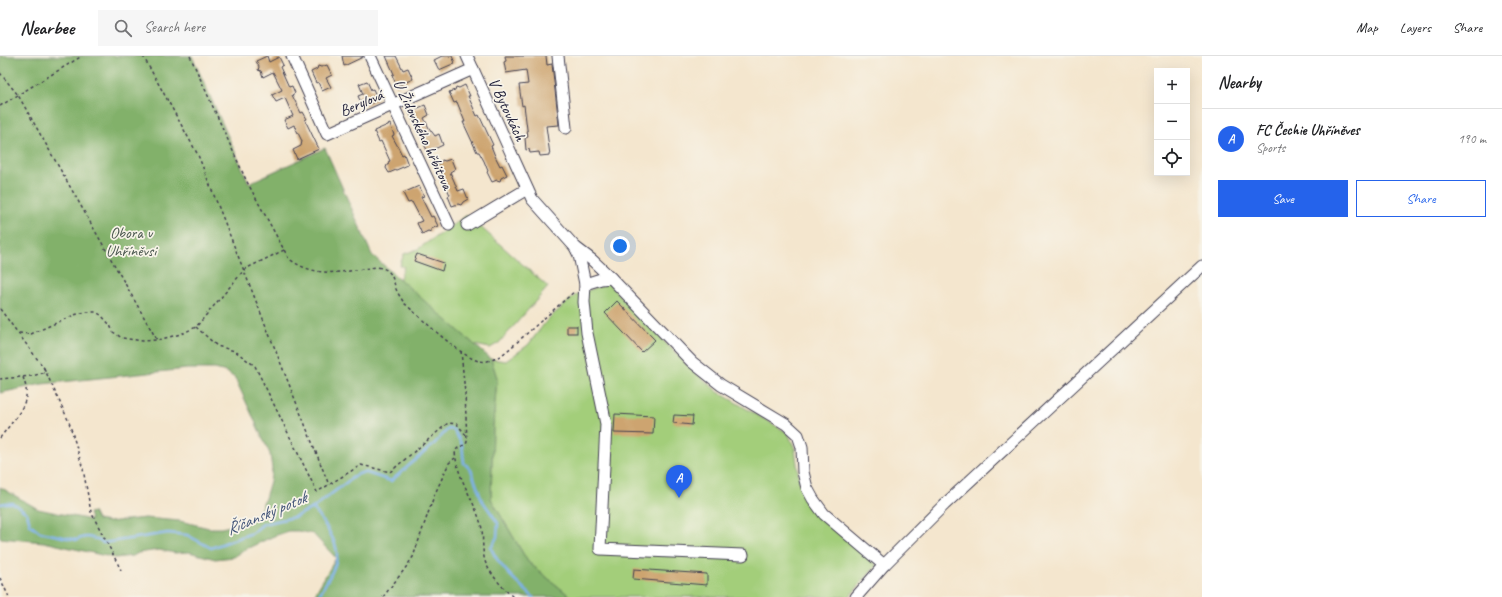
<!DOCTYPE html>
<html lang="en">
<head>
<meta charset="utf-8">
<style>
	body { margin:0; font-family:Caveat,sans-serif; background:#f6f6f6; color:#202124 }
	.controls { position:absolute; right:12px; top:12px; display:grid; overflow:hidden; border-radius:0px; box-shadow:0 4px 16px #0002 }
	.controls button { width:36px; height:36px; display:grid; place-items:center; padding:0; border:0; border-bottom:1px solid #e0e0e0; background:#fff; color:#202124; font:20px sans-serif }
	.you { position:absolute; left:620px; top:190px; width:14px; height:14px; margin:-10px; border:3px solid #fff; border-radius:50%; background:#1a73e8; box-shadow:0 0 0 6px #1a73e833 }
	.badge { display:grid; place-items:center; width:26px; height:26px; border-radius:50%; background:#2563eb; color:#fff; font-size:13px; font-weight:700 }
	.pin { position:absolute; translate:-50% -33px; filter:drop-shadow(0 1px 2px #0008) }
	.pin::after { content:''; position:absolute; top:21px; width:14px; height:12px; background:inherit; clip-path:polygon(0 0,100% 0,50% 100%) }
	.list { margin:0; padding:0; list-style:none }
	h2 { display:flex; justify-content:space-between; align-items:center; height:52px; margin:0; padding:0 16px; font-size:17px }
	h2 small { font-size:13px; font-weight:400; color:#757577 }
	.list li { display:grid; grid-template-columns:26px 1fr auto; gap:12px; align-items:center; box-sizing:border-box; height:60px; padding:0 16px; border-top:1px solid #e0e0e0 }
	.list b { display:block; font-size:15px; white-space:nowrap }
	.list p { margin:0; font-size:13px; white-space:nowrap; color:#757577 }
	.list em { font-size:13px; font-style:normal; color:#757577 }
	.actions { display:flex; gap:8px; padding:12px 16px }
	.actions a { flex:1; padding:9px 0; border:1px solid #2563eb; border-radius:0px; text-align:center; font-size:14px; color:#2563eb }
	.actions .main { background:#2563eb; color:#fff }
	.icon { flex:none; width:22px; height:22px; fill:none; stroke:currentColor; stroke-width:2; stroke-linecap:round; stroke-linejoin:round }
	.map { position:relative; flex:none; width:1202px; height:541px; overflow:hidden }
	header { display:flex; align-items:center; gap:24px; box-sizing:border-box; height:56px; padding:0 20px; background:#fff; border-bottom:1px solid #e0e0e0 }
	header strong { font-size:19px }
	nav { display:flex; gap:22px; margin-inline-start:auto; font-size:14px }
	.search { width:280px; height:36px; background:#f6f6f6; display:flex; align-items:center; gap:10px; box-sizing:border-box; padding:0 14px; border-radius:0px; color:#757577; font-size:15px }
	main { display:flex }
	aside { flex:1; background:#fff }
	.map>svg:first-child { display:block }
</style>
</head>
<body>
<header>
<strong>Nearbee</strong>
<div class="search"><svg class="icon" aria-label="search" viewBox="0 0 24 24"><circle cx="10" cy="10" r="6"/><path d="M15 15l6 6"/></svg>Search here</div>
<nav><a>Map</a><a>Layers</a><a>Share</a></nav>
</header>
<main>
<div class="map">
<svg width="1202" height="541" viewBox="0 0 1202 541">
	<rect width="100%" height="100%" fill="#f7f3e8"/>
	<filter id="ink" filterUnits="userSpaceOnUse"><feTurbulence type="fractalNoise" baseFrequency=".025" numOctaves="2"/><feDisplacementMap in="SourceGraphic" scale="8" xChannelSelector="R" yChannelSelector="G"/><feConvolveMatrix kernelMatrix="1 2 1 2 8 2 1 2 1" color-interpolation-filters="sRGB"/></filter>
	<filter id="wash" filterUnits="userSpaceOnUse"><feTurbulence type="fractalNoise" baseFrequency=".012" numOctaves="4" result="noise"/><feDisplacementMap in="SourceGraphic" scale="16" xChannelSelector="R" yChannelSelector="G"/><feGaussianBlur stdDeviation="0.9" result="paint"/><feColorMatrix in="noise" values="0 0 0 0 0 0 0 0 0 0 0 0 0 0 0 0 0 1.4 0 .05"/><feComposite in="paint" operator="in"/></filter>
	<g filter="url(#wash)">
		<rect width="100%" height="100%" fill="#f4e6ce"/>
		<g fill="#a3ce7a" stroke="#62785a">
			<path d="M467 159 548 231 499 287 490 292 475 289 399 224 404 211 400 209 404 198 418 193Z"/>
			<path d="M608 227 687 309 718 336 788 377 795 393 800 430 816 458 877 509 849 541H571L528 506 491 443 493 370 497 322 491 303 506 305 528 289 548 263 576 239Z"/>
		</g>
		<path fill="#82b16a" stroke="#526a52" d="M0 0H192L249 127 325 92 372 199 491 303 497 322 493 370 491 443 528 506 571 541H313L336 502 313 478 298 475H289L274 480 246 493 234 501 215 503 189 496 175 497 159 494 138 497 133 500 115 502 44 486 0 482V431L38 453 91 464 89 457 93 456 97 464 108 466 145 462 180 465 209 472H221L244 467 253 463 260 454 265 442 270 425 272 413 270 398 235 322 226 316 215 313H187L42 328 0 337Z"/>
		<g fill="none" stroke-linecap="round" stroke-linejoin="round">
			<g stroke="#7eb1ea" stroke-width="2.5">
				<path d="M0 448C4 448 6 446 10 447 17 447 21 454 27 457L30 468 40 476 77 484C86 478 94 482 103 487L168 477 187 479 211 492 252 477 263 468 294 461 313 452 356 419 364 416 391 425 434 388 448 373 454 374 462 389 464 407 471 414 482 444 498 467 497 481 491 492C499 511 518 527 533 541"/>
				<path d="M313 452C321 463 337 484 337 498 337 512 324 529 318 541"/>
			</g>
		</g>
		<g id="blocks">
			<g fill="#cda470">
				<path d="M267 0 269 6 279 1 283 9 280 11 289 31 292 30 295 37 292 39 301 57 303 56 307 63 305 64 319 93 297 103 293 94 301 90 302 85 294 69 288 72 284 64 293 60 285 42 276 46 272 39 282 34 273 16 263 21 261 15 258 14 259 11 256 5Z"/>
				<path d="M342 0H363V1L344 10Z"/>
				<path d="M386 0H396L403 14 408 12 413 23 397 30 392 19 394 18Z"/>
				<path d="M442 0H452L455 7 439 14 434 4Z"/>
				<path d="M505 0H546L547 9 552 8 559 69 546 70 550 99 540 100 539 96 530 97 529 93 526 94 525 82 528 81 524 49 522 50 519 29 528 28 526 14 506 17 504 6 506 5Z"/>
				<path d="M327 9 332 19 326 22 331 31 322 35 318 26 316 27 311 16 317 13 318 10 321 11Z"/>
				<path d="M367 25 371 34 373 33 378 44 363 51 358 40 363 38 359 28Z"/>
				<path d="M465 29 470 40H468L477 60 479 59 493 89 491 90 495 100 500 110 502 109 507 119 501 122 500 125 497 124 492 126 487 116 488 115 484 105 479 96H477L463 66H465L457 46 454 47 449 36 455 34 456 31 459 32Z"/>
				<path d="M425 49 429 59 424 62 429 72 435 80 439 78 443 89 428 96 423 86 425 85 421 75 416 65 414 66 409 56Z"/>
				<path d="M390 68 394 79 392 80 397 89 402 99 404 98 408 109 389 117 386 112 387 109 389 108 388 106 390 105 381 85 379 86 374 75Z"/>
				<path d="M451 103 455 113 450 116 454 125 458 135 464 133 468 143 463 146 461 149 458 148 452 150 448 140 450 139 441 119 439 120 435 109 440 107 442 104 445 105Z"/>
				<path d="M419 130 424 140 421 141 431 161 433 160 438 170 431 173V176L428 175 422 178 417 167 422 165 412 146 408 147 403 137Z"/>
				<path d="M417 198 444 207 442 215 414 205Z"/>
				<path d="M617 245 655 284 642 296 605 257Z"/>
				<rect x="567" y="270" width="10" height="7"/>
				<path d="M615 358 654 360 653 378 614 377Z"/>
				<path d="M674 359 693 360 692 369 673 367Z"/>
				<path d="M634 513 707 518V529L633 523Z"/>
			</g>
		</g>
	</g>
	<g filter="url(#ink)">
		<use href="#blocks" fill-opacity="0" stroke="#423f51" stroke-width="1"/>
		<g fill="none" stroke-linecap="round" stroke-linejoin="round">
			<g stroke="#423f51" stroke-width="13">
				<g id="minor">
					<path d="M292 0 327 78 473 13"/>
					<path d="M370 0 449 169"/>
					<path d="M467 0 532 143 575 191 579 199 585 228 584 246 587 277 606 368 600 493 743 499"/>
					<path d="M558 0 566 72"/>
					<path d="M467 169 527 133"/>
					<path d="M575 191 592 204 611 222 692 306 721 329 786 368 798 379 802 391 803 416 807 432 813 443 824 458 884 509"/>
					<path d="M585 228 601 223 611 222"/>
					<path d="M856 541 884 509 944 449 1202 210"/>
				</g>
			</g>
			<g stroke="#423f51" stroke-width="1.5" stroke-dasharray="3 3" stroke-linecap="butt">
				<path d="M143 0 198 99 329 429"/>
				<path d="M190 0 246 124 289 203C319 224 344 215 377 211 392 213 392 221 396 233 398 238 401 242 404 247 419 260 462 302 479 305 490 307 499 301 507 295L575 235"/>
				<path d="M0 17 18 39 157 284"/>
				<path d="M0 50 82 0"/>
				<path d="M0 253 44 312 43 317 32 320 0 323"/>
				<path d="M196 271 217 290 235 295 255 310 317 436 361 409 390 416 448 367 457 368 466 379"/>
				<path d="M19 277 31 278 74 259 85 256H96L101 259 110 269 113 276 122 282 143 285 157 284 181 278 196 271 245 213 284 194"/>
				<path d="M461 295 465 337 467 386 466 388 458 392 455 395C457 422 472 440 480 465 485 479 480 496 487 510 493 521 504 533 513 541"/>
				<path d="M44 312 69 366 83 413 91 456 121 514"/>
				<path d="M0 382C9 369 29 350 26 333 26 329 24 325 23 321"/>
				<path d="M0 522 9 541"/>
				<path d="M383 541 404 514 413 501 434 440 449 407 455 402"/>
			</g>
			<use href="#minor" stroke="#fff" stroke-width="11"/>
		</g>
	</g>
	<g text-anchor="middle" stroke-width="3.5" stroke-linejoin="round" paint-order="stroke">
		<g font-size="16" fill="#22223b" stroke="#f7f3e8">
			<text transform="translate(361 46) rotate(-23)" y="6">Berylová</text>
			<text transform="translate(508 53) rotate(65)" y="6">V Bytovkách</text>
			<text transform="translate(424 78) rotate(65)" y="6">U Židovského hřbitova</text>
		</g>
		<g font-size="16" fill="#49564e" stroke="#f7f3e8">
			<text x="131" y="182">Obora v<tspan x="131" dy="18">Uhříněvsi</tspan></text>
		</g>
		<g font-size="17" font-style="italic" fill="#425478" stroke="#f7f3e8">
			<text transform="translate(266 457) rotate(-23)" y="6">Říčanský potok</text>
		</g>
	</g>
</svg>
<div class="controls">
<button>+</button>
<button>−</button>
<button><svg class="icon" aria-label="locate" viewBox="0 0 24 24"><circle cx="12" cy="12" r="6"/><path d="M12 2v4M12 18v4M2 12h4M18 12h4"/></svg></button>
</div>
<div class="you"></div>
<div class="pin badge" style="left:679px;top:442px">A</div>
</div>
<aside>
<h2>Nearby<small></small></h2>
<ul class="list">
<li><span class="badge">A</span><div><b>FC Čechie Uhříněves</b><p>Sports</p></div><em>190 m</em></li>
</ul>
<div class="actions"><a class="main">Save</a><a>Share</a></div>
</aside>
</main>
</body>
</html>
